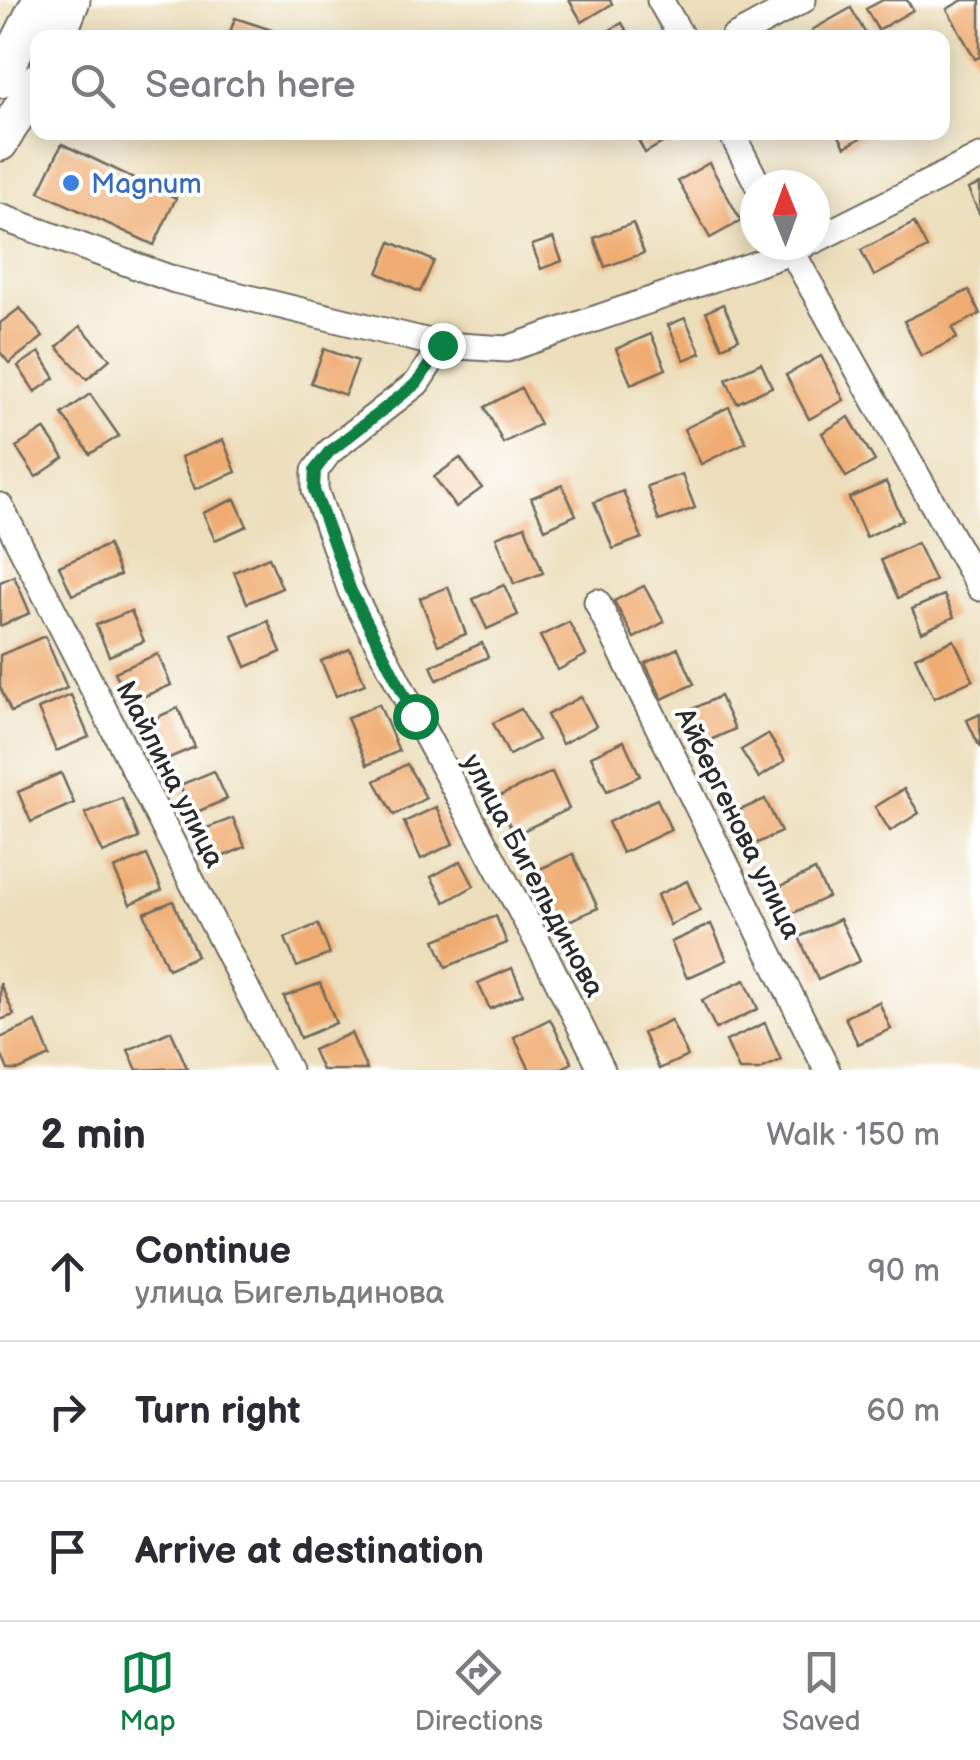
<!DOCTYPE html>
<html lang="en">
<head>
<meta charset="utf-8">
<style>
	body { margin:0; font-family:"Balsamiq Sans",sans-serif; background:#f7f7f7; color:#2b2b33 }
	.compass { position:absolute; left:740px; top:170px; width:90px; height:90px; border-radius:50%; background:#fff; box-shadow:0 5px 25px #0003; rotate:359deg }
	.stop { position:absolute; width:30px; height:30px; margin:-22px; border:8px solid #0b8043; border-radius:50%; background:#fff }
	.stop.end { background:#0b8043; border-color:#fff; box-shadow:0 2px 10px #0008 }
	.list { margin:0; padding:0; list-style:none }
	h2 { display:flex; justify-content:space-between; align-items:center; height:130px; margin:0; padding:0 40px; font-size:42px }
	h2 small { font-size:32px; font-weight:400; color:#7c7c81 }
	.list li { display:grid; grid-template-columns:65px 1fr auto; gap:30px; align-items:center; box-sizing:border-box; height:140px; padding:0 40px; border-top:2px solid #e1e1e2 }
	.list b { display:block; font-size:38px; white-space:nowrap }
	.list p { margin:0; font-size:32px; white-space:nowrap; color:#7c7c81 }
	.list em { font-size:32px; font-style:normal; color:#7c7c81 }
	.icon { flex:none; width:55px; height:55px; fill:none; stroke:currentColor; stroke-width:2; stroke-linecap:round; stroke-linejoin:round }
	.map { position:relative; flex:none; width:980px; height:1070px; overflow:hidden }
	.search { position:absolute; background:#fff; box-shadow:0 5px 25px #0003; left:30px; right:30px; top:30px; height:110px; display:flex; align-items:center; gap:25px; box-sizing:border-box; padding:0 35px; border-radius:20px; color:#7c7c81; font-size:38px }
	.sheet { height:550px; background:#fff }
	nav { display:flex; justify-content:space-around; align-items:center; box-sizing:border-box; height:140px; border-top:2px solid #e1e1e2; background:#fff; font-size:28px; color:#7c7c81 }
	nav a { display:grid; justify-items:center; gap:5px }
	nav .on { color:#0b8043 }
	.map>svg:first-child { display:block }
</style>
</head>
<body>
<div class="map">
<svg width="980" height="1070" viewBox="0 0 980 1070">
	<rect width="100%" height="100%" fill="#fff"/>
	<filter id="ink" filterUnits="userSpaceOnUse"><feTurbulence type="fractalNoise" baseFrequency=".01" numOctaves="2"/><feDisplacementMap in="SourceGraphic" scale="20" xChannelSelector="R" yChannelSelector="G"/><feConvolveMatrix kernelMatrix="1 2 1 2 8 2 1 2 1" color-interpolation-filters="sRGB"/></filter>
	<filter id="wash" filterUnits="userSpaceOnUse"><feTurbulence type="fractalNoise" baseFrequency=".0048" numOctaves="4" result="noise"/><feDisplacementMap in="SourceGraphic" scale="40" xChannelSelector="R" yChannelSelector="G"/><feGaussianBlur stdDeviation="2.25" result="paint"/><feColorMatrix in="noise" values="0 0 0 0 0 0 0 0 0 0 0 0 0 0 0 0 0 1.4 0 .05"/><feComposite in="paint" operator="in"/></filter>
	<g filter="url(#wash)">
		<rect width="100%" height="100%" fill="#ecdebb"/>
		<g id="blocks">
			<g fill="#efab70">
				<path d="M569 0H610L612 4 582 22Z"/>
				<path d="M883 0H907L913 10 878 30 866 9Z"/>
				<path d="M963 0H980V57L975 59 947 9Z"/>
				<path d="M851 8 868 38H816L812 30Z"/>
				<path d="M235 18 275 31 273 38H228Z"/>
				<path d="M622 23 631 38H596Z"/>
				<path d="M634 132H681L645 153Z"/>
				<path d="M837 132H871L845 147Z"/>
				<path d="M62 144 176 198 154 245 39 192Z"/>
				<path d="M709 163 741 221 710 238 678 181Z"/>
				<path d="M980 184V215L968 189Z"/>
				<path d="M633 223 644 253 605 267 594 238Z"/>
				<path d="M914 223 927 248 874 276 861 250Z"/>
				<path d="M553 238 562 261 541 269 532 245Z"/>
				<path d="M391 242 434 261 420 292 378 273Z"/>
				<path d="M969 290 980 314 952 328 957 338 921 356 904 321Z"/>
				<path d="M723 304 739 339 722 347 706 312Z"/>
				<path d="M20 308 43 337 9 363 0 352V323Z"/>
				<path d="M685 318 701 353 684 360 668 325Z"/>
				<path d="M80 326 110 359 87 379 57 347Z"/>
				<path d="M651 334 666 369 631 384 616 349Z"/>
				<path d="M324 349 358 361 345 395 311 383Z"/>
				<path d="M39 352 55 378 35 392 18 366Z"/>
				<path d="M821 356 844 400 809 419 786 375Z"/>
				<path d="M761 363 772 387 737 403 726 379Z"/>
				<path d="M521 388 540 424 503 443 485 407Z"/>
				<path d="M90 394 119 436 90 454 62 414Z"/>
				<path d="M729 407 746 442 701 464 684 429Z"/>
				<path d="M849 417 875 461 846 477 822 433Z"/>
				<path d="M44 429 64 458 36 477 16 447Z"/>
				<path d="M223 440 236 472 195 489 181 457Z"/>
				<path d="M460 458 482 488 456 507 434 477Z"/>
				<path d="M682 474 695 508 659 521 647 486Z"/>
				<path d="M886 482 903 520 866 537 849 498Z"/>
				<path d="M562 485 576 515 545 529 531 498Z"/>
				<path d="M623 491 642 538 613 549 594 502Z"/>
				<path d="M235 499 247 526 215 540 203 513Z"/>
				<path d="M525 526 543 573 514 584 496 537Z"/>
				<path d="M917 543 935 581 898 598 881 560Z"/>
				<path d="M108 545 120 575 72 595 59 566Z"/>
				<path d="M269 557 282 588 247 603 234 572Z"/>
				<path d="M14 576 30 613 0 626V582Z"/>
				<path d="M504 585 518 615 487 629 473 599Z"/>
				<path d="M644 586 664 622 634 638 614 601Z"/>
				<path d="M448 587 466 634 438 645 420 598Z"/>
				<path d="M944 595 954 617 922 632 912 609Z"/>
				<path d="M131 611 144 641 109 656 96 625Z"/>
				<path d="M268 621 281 652 246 667 233 636Z"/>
				<path d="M569 622 586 655 558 670 540 636Z"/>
				<path d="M45 636 67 688 11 712 0 687V655Z"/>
				<path d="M954 640 973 680 934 698 915 657Z"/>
				<path d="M482 643 488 657 437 680 431 666Z"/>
				<path d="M678 648 694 684 662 699 645 663Z"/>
				<path d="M350 649 365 684 336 696 321 661Z"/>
				<path d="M158 654 171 685 128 703 115 672Z"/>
				<path d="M71 695 89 737 56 751 38 709Z"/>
				<path d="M720 696 735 729 699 745 684 713Z"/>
				<path d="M581 697 596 726 562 744 547 715Z"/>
				<path d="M379 704 399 751 367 765 347 718Z"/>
				<path d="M178 708 195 747 157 763 140 725Z"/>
				<path d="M521 709 538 740 509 755 493 723Z"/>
				<path d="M980 714V748L967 720Z"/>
				<path d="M768 734 785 761 759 778 741 750Z"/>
				<path d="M624 741 640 776 607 791 591 756Z"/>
				<path d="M407 764 426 798 394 815 375 781Z"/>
				<path d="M214 771 227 799 192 814 180 785Z"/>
				<path d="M552 772 569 809 514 835 497 797Z"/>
				<path d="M61 773 74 803 31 822 18 792Z"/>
				<path d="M904 789 919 813 890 831 875 807Z"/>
				<path d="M122 798 139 838 103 853 85 813Z"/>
				<path d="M657 799 671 830 622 853 608 822Z"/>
				<path d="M765 799 781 832 742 850 727 816Z"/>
				<path d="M436 807 453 844 421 859 404 822Z"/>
				<path d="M233 818 245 847 212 861 199 831Z"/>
				<path d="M573 854 598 908 555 927 531 873Z"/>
				<path d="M147 855 162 890 130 904 114 869Z"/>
				<path d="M461 861 474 886 445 902 431 877Z"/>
				<path d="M815 870 828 897 782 918 770 891Z"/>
				<path d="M687 881 700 911 670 925 657 895Z"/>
				<path d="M173 901 197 956 168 969 144 913Z"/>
				<path d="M496 916 507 943 446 967 435 940Z"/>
				<path d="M840 919 860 961 818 980 799 937Z"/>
				<path d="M318 924 330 954 297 967 285 938Z"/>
				<path d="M711 924 727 960 687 978 671 942Z"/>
				<path d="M512 968 523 994 490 1009 478 983Z"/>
				<path d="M745 980 758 1009 716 1029 702 1000Z"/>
				<path d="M0 983 14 1015 0 1020Z"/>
				<path d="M320 983 336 1023 300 1038 284 997Z"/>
				<path d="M879 1002 891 1029 858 1044 845 1017Z"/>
				<path d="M550 1019 572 1063 558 1070H530L514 1037Z"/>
				<path d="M671 1020 688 1056 659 1069 643 1033Z"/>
				<path d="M36 1022 50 1056 19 1070H8L0 1051V1038Z"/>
				<path d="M765 1023 781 1060 759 1070H739L726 1041Z"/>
				<path d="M171 1031 187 1068 137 1070 128 1050Z"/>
				<path d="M351 1033 367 1070H322L313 1050Z"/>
			</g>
		</g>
	</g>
	<g filter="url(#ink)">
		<use href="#blocks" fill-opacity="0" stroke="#6f6a5d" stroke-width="2.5"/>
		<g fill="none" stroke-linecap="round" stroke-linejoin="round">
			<g stroke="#6f6a5d" stroke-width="29">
				<g id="minor">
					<path d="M660 0 682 38"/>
					<path d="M733 38 803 0"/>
					<path d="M731 132 758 185"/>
					<path d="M0 217 175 280 442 345"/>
					<path d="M815 240 980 157"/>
					<path d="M788 245 980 588"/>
					<path d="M0 506 288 1070"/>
					<path d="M597 602 827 1070"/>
					<path d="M602 1070 551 967 415 715 351 591 315 490V471L329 452 417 383 442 345 507 349 791 252 804 245"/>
				</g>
			</g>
			<g stroke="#6f6a5d" stroke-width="39">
				<g id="highway">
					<path d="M57 38 72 0"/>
					<path d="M0 80 40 0"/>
					<path d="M0 143 38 80"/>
				</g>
			</g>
			<use href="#minor" stroke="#fff" stroke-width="25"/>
			<use href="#highway" stroke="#fff" stroke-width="35"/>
		</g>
	</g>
	<g fill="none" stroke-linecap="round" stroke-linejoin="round" filter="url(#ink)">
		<path stroke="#0b8043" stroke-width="12" d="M415 716 351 591 314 490 315 470 329 452 417 383 442 345"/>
	</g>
	<circle fill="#3f7fe0" stroke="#fff" stroke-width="4" cx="71" cy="183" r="10"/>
	<g text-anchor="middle" stroke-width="8" stroke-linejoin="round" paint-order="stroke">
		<g font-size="28" fill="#366cbe" stroke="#fff" text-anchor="start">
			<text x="91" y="193">Magnum</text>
		</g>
		<g font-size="28" fill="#2b2b2b" stroke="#fff">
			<text transform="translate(171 774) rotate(63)" y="10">Майлина улица</text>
			<text transform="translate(739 823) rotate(64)" y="10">Айбергенова улица</text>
			<text transform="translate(534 875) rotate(62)" y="10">улица Бигельдинова</text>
		</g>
	</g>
</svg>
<svg class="compass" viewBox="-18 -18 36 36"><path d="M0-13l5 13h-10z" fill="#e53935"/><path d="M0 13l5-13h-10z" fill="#7c7c81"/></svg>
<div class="stop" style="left:415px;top:716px"></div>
<div class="stop end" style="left:442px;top:345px"></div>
<div class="search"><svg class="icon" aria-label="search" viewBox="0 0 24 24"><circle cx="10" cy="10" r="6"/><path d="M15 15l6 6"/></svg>Search here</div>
</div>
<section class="sheet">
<h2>2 min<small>Walk · 150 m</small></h2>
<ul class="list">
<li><svg class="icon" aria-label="ahead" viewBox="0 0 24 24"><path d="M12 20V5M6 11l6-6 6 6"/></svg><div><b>Continue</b><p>улица Бигельдинова</p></div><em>90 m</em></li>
<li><svg class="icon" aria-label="right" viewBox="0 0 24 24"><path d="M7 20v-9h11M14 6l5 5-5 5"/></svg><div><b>Turn right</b></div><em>60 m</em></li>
<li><svg class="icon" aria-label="arrive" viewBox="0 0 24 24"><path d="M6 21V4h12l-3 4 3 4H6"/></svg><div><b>Arrive at destination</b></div></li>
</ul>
</section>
<nav>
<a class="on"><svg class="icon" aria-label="map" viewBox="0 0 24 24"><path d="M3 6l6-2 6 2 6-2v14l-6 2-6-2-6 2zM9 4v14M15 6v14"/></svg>Map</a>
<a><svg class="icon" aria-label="directions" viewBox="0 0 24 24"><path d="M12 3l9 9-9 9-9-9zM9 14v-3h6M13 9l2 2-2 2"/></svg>Directions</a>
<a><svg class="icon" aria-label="saved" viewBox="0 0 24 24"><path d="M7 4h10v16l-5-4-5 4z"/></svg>Saved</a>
</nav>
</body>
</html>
